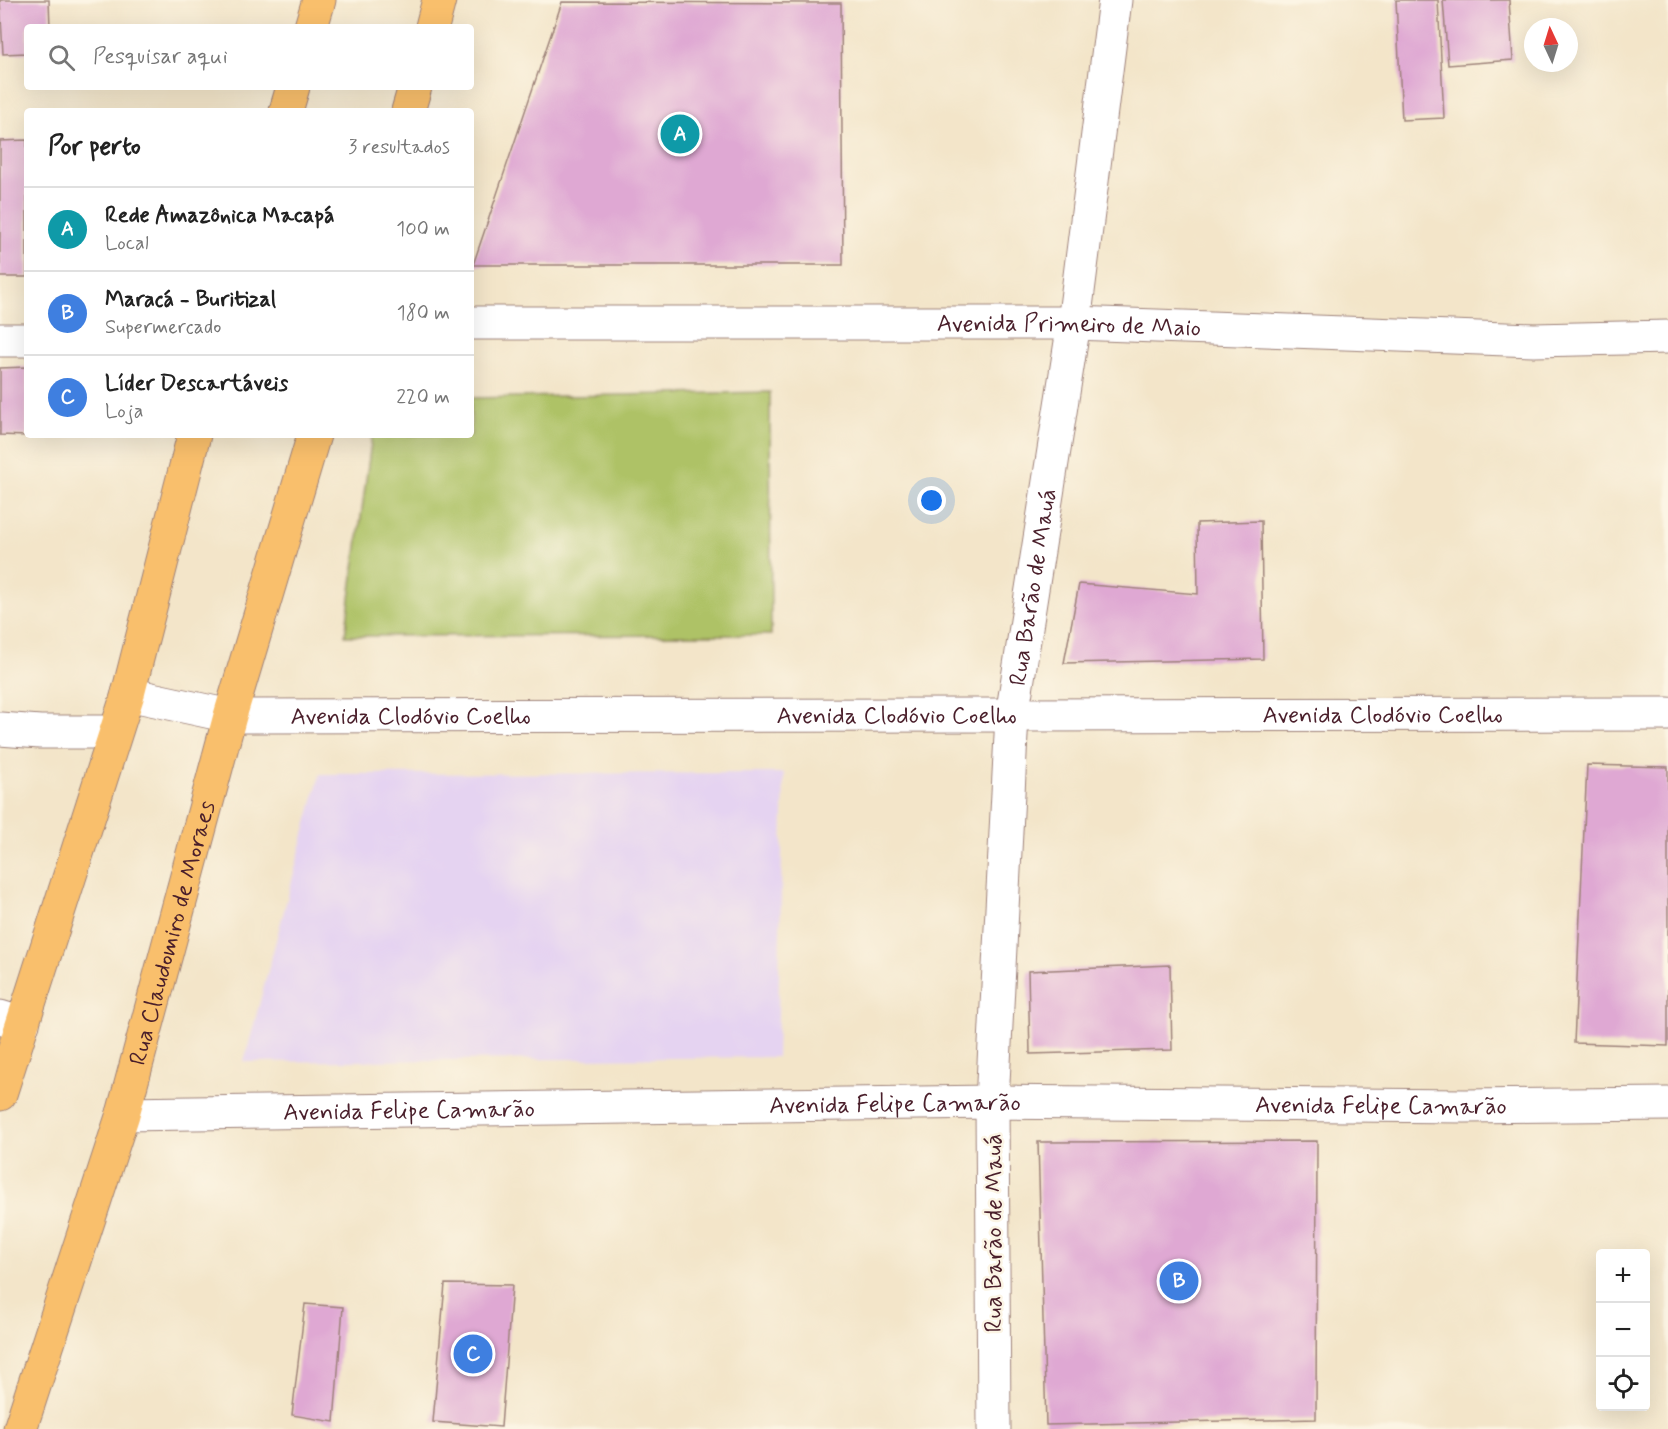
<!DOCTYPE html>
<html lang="pt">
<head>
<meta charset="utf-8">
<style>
	body { margin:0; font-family:Mynerve,sans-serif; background:#f2f2f2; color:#222 }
	.controls { position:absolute; right:18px; bottom:18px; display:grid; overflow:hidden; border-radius:6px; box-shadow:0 6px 24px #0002 }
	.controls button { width:54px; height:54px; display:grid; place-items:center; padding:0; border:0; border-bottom:2px solid #e0e0e0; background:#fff; color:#222; font:30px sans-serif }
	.compass { position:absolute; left:1524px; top:18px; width:54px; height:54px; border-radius:50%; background:#fff; box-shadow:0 6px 24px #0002; rotate:356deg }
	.you { position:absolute; left:932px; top:501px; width:21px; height:21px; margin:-15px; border:4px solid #fff; border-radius:50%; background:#1a73e8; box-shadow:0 0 0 9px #1a73e833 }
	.badge { display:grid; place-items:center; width:39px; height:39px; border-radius:50%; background:#ea580c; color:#fff; font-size:20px; font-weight:700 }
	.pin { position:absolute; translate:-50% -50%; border:3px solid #fff; box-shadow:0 2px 6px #0006 }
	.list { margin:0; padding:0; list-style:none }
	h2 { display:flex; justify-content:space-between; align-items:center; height:78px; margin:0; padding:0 24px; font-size:26px }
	h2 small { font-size:20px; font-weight:400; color:#767676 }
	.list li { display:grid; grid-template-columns:39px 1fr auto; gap:18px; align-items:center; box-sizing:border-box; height:84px; padding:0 24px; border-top:2px solid #e0e0e0 }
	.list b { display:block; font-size:22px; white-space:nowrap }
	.list p { margin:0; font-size:20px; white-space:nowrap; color:#767676 }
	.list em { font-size:20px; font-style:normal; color:#767676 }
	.icon { flex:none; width:33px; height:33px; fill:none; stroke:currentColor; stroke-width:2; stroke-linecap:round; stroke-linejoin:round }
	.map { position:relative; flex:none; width:1668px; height:1429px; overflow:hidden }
	.search { position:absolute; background:#fff; box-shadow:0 6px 24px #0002; left:24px; top:24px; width:450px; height:66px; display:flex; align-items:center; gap:15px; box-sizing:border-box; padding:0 21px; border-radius:6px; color:#767676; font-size:22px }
	.panel { position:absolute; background:#fff; box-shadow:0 6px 24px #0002; left:24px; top:108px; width:450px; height:330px; border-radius:6px }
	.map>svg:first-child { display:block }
</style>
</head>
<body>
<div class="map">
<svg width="1668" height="1429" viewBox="0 0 1668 1429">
	<rect width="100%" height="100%" fill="#fcf5e5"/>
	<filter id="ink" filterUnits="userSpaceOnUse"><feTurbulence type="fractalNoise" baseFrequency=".0167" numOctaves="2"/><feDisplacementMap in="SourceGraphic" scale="12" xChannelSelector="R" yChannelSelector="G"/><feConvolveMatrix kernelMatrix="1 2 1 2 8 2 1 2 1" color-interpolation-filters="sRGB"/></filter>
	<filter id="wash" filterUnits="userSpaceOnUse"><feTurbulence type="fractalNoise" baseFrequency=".008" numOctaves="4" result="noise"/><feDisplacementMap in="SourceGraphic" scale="24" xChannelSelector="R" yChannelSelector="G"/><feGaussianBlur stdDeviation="1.35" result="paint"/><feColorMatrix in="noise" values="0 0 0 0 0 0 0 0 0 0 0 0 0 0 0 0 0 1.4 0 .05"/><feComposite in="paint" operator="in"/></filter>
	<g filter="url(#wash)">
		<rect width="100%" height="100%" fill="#f3e5c9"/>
		<path fill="#e5d3f1" d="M784 773 777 1057 244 1062 320 774Z"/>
		<path fill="#aec266" stroke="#7c7048" stroke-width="1.5" d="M770 392 771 635 345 636 372 435H471V398Z"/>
		<g id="blocks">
			<g fill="#dfa8d3">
				<path d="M0 0H49L50 27H27V53L3 54Z"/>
				<path d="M1396 0H1438L1444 118 1402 120Z"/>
				<path d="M1443 0H1509L1513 60 1448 65Z"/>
				<path d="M562 2 841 3 843 265H473Z"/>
				<path d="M27 140V277H0V141Z"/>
				<path d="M27 367V436L0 435V368Z"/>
				<path d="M1261 521 1263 659 1064 663 1079 584 1198 594 1197 523Z"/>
				<path d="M1587 765 1668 767V1046L1574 1043Z"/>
				<path d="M1170 965 1172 1050 1030 1054 1028 971Z"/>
				<path d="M1317 1141 1316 1419 1046 1425 1038 1142Z"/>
				<path d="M445 1284 512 1285 501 1427 433 1422Z"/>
				<path d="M305 1304 343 1307 334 1422 292 1415Z"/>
			</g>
		</g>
	</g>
	<g filter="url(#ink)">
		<use href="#blocks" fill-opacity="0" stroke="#9e827a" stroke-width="1.5"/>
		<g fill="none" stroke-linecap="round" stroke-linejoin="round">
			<g stroke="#9e827a" stroke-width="35">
				<g id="minor">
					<path id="s1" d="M471 323H1074L1534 340 1668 337"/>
					<path d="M0 340H27"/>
					<path id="s2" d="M128 694 230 716 1668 714"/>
					<path d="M0 729 40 732H115"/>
					<path d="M0 1017 23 1024"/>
					<path id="s3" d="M123 1114 992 1102 1465 1106 1668 1104"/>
					<path id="s4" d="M994 1429 992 1102 1012 716 1074 323 1115 0"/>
				</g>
			</g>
			<g stroke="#9e827a" stroke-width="35">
				<g id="major">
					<path d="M311 27 319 0"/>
					<path d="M432 27 439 0"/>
					<path d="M286 111 293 87"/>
					<path d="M408 111 415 87"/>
					<path d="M0 1094 128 694 194 435"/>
					<path id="s5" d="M20 1429 123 1114 230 716 314 435"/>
				</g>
			</g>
			<use href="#minor" stroke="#fff" stroke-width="33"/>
			<use href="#major" stroke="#f9bf6c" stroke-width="33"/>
		</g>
	</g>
	<g text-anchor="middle" stroke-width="5" stroke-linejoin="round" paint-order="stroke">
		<g font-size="24" fill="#4a1f2b" stroke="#fcf5e5">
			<text dy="8" stroke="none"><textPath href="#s1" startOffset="598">Avenida Primeiro de Maio</textPath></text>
			<text dy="8" stroke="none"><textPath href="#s4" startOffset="844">Rua Barão de Mauá</textPath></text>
			<text dy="8" stroke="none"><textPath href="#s2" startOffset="1257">Avenida Clodóvio Coelho</textPath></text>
			<text dy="8" stroke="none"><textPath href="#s2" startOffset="285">Avenida Clodóvio Coelho</textPath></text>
			<text dy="8" stroke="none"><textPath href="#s2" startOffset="771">Avenida Clodóvio Coelho</textPath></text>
			<text dy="8" stroke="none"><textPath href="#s5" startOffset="519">Rua Claudomiro de Moraes</textPath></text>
			<text dy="8" stroke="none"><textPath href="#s3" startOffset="772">Avenida Felipe Camarão</textPath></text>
			<text dy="8" stroke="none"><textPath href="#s3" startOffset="1258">Avenida Felipe Camarão</textPath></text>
			<text dy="8" stroke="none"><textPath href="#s3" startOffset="286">Avenida Felipe Camarão</textPath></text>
			<text transform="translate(993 1233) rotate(-90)" y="8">Rua Barão de Mauá</text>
		</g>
	</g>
</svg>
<div class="controls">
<button>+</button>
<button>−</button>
<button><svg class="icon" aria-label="locate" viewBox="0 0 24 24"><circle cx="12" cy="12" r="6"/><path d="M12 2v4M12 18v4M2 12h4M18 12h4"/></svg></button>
</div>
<svg class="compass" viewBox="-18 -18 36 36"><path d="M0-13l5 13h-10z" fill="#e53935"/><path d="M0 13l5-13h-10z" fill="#767676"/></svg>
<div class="you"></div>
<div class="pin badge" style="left:680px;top:134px;background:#0f9aa8">A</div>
<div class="pin badge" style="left:1179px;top:1281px;background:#3f7fe0">B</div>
<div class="pin badge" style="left:473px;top:1354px;background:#3f7fe0">C</div>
<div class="search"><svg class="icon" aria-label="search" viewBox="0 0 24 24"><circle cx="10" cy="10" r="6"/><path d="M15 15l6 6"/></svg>Pesquisar aqui</div>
<section class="panel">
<h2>Por perto<small>3 resultados</small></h2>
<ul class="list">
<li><span class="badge" style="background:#0f9aa8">A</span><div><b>Rede Amazônica Macapá</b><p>Local</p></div><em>100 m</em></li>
<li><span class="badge" style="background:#3f7fe0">B</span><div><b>Maracá - Buritizal</b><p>Supermercado</p></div><em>180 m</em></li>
<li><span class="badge" style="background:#3f7fe0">C</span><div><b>Líder Descartáveis</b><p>Loja</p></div><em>220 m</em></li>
</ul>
</section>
</div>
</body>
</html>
